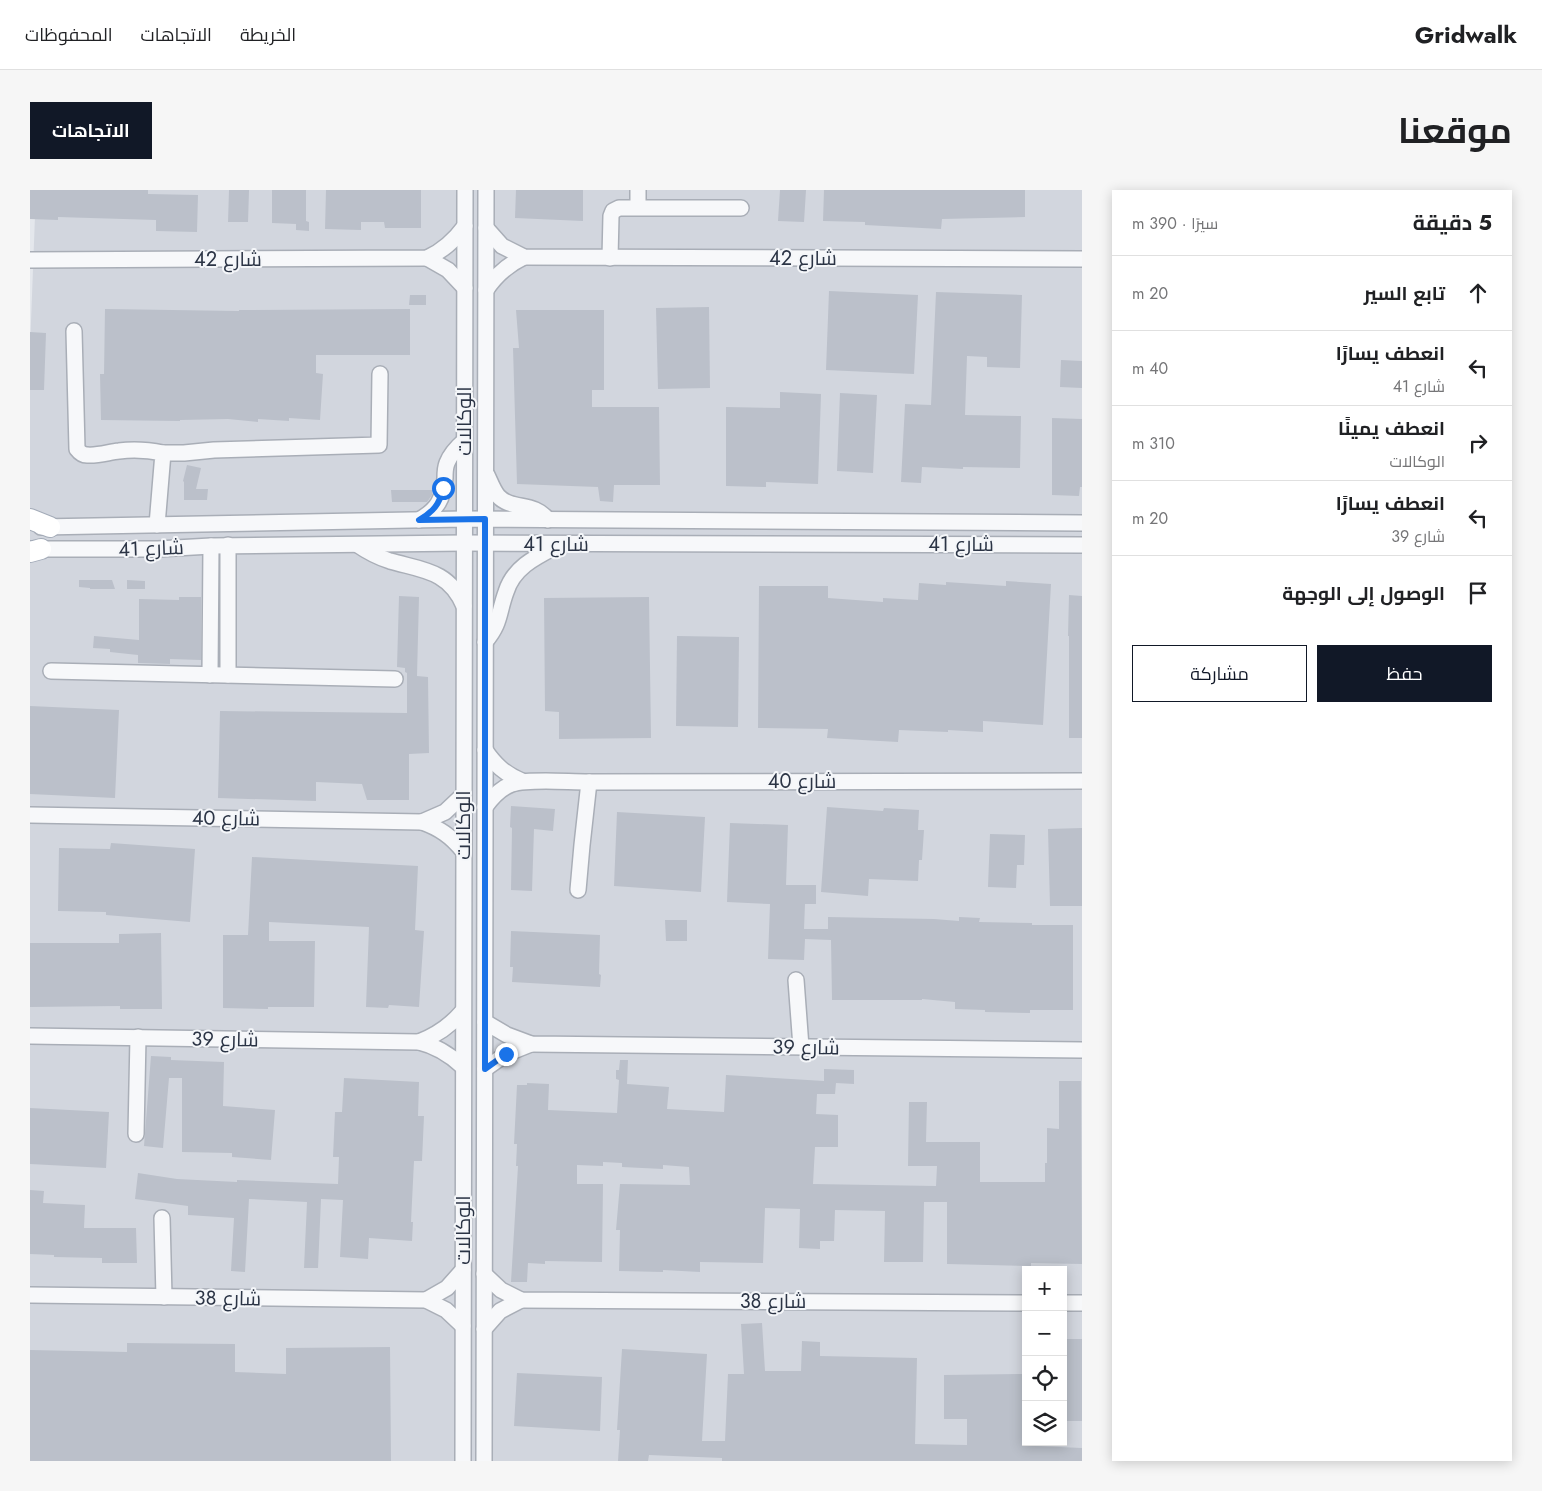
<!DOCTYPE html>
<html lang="ar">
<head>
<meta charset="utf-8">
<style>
	body { margin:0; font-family:Jost,Cairo,sans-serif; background:#f6f6f6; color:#202124; direction:rtl }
	.controls { position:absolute; right:15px; bottom:15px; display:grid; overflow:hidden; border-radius:0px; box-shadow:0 2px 12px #0003 }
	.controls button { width:45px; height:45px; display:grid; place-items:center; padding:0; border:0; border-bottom:1px solid #e0e0e0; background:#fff; color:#202124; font:25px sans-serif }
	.stop { position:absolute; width:15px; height:15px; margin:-11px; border:4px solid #1a73e8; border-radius:50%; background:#fff }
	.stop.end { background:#1a73e8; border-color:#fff; box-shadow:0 1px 5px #0008 }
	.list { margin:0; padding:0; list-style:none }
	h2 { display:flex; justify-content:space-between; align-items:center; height:65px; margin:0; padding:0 20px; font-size:21px }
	h2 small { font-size:16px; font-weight:400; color:#757577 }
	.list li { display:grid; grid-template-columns:32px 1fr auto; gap:15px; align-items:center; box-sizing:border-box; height:75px; padding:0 20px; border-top:1px solid #e0e0e0 }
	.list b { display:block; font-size:19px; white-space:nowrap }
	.list p { margin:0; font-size:16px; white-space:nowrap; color:#757577 }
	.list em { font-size:16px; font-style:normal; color:#757577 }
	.actions { display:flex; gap:10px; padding:15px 20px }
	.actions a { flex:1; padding:11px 0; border:1px solid #111827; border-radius:0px; text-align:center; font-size:18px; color:#111827 }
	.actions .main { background:#111827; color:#fff }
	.icon { flex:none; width:28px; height:28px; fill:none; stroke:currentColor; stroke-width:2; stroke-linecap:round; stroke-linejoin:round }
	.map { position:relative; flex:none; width:1052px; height:1271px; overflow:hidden; direction:ltr; border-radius:0px }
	header { display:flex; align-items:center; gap:30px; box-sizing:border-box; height:70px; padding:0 25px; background:#fff; border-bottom:1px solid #e0e0e0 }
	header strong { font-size:24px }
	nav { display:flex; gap:28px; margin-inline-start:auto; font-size:18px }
	.intro { display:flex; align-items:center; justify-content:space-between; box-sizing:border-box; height:120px; padding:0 30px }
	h1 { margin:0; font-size:35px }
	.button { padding:12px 22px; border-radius:0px; background:#111827; color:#fff; font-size:18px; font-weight:700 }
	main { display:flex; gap:30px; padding:0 30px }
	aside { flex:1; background:#fff; border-radius:0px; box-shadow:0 2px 12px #0003 }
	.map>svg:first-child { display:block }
</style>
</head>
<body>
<header>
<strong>Gridwalk</strong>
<nav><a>الخريطة</a><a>الاتجاهات</a><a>المحفوظات</a></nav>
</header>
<div class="intro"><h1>موقعنا</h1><a class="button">الاتجاهات</a></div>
<main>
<aside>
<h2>5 دقيقة<small>سيرًا · 390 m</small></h2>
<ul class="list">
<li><svg class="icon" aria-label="ahead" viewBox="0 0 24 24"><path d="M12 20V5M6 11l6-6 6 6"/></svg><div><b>تابع السير</b></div><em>20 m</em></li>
<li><svg class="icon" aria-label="left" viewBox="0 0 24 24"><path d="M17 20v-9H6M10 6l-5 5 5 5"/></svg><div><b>انعطف يسارًا</b><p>شارع 41</p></div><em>40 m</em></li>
<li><svg class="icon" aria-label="right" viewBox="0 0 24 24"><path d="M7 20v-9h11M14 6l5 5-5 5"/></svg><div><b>انعطف يمينًا</b><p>الوكالات</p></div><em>310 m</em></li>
<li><svg class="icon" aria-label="left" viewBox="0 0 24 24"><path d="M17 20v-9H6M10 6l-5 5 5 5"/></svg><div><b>انعطف يسارًا</b><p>شارع 39</p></div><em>20 m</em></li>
<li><svg class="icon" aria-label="arrive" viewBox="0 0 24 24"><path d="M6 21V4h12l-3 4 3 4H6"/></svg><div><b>الوصول إلى الوجهة</b></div></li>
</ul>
<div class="actions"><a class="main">حفظ</a><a>مشاركة</a></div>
</aside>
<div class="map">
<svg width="1052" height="1271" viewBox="0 0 1052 1271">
	<rect width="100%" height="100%" fill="#e4e7ec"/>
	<path fill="#d2d6de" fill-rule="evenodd" d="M6 0H1052V1271H0V158ZM996 1080H1033V1252H996Z"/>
	<g fill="#bbc0ca">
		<path d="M0 0H118V4L168 5 167 42 126 41V30L28 27V30L0 29Z"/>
		<path d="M199 0H219L218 32H198Z"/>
		<path d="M242 0H276V31L279 32V41L266 40V34L242 33Z"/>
		<path d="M296 0H391V38H355L354 32H331V40L295 39Z"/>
		<path d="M486 0H553V31L485 28Z"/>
		<path d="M750 0H776L774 32 748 31Z"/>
		<path d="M794 0H995V27L912 29 911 39 835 35V32L793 31Z"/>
		<path d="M799 101 888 105 884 184 796 180Z"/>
		<path d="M906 102 992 105 990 178 957 177V167L937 166 935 225 991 226 990 278 933 277V279L892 277 891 293 871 292 875 214 901 215Z"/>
		<path d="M380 105H396V115H379Z"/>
		<path d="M679 117 680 198 628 199 626 118Z"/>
		<path d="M75 119 209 121V120L380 119V165H286V183L293 184 290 230 259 228V231L228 229V232L198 229 150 230V231L71 230 70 184H74Z"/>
		<path d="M486 120H574V200H562V217H629L630 295H584L583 312 570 311 568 297 487 294 483 158H489Z"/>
		<path d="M0 142 16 143 14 200H0Z"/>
		<path d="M1031 170 1052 171V198L1030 197Z"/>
		<path d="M750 202 791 204 788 294 736 292V297L696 296V217L750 218Z"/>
		<path d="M810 203 847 205 843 283 807 281Z"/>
		<path d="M1022 228 1052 229V297H1050L1049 306 1022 305Z"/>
		<path d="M157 275 171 278 166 299H178L177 310H154V292L153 291Z"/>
		<path d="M361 300H402V305L397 312H362Z"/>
		<path d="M49 390H82L85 399H60V398L49 397Z"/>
		<path d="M97 390 115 391V399H97Z"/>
		<path d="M976 391 1021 394 1013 535 953 531V542L918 540V542L869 540 868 552 797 548 798 539 728 538 729 396H798V408L853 412V408L888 410 889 393 916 395V392L976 396Z"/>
		<path d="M1039 405 1052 406V548H1039V446H1038Z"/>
		<path d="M369 406 389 407 387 486 398 487 399 563 379 564V610H337L332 594 286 592V611L188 608 190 521 377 523V483L375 482V478L367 477Z"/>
		<path d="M149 407H171V470L140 469V474L108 473V465L80 462V459L63 458 64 446 109 450V409L149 410Z"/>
		<path d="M619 407 621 548 529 549V522L515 521 514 408Z"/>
		<path d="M647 446 709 447 708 537 646 536Z"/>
		<path d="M0 516 89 520 85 608 0 604Z"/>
		<path d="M481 616 525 619 523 641 504 639 502 701 481 700 482 638 480 637Z"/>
		<path d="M797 617 853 621 854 618 889 620 888 640H894L892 670H889L888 691 839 689 838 706 791 702Z"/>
		<path d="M587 622 675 627 671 702 584 696Z"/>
		<path d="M700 633 758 635 756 695H786V714H775L774 739H798V727L904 729 929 731V727L950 728 949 732 1002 733V735H1043V820H1000V823L955 822V820L925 819V812L892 809V810H802L801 750 775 749 774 770 738 769 740 714 697 712Z"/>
		<path d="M1052 638V716H1020L1018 639Z"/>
		<path d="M960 644 995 645 994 675H987L986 698 958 697Z"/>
		<path d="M81 653 165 659 160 732 76 725V722L28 721 29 658 80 659Z"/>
		<path d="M222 667 388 676 385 740 394 741 389 817 359 815 358 818 336 817 339 737 239 732V751H285L284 817H238V819L193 818V745H218Z"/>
		<path d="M635 730H657V751H636Z"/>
		<path d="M481 741 570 745 569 784 571 785 570 797 482 792 483 777H480Z"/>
		<path d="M131 743 132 819H90V816L0 817V753H89V744Z"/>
		<path d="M121 866 141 867V870L194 872 193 916 245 920 241 970 202 967V963L152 962V888H139L133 958 114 956Z"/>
		<path d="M590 870H598L597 894 639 897 637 919 694 922 696 885 794 891V879L824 880V894L806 893 805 904H787L786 924 808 925V957H785L783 994 906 996 907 976H878L879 912H897L896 952H950V992H1015V973H1017V938L1029 939V891H1051L1052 1074 1001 1073V1076L917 1074V1012H894L893 1072H854L855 1021 805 1020 804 1051H790V1059L769 1058 770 1019 735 1018 733 1073 670 1072V1082L633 1080V1082L589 1081 590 1040H586L590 994 660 995 659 977 633 975V979L592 977V973L573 972V976L547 975V994H573L572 1072 515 1071V1074L498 1073 497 1092H481L488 976H486L487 954H484L487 895H497V893L519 894 518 920 587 923 589 890 586 889V880H589Z"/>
		<path d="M314 888 389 892 388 926H394L392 971H384L381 1032H383L382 1051 339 1048 338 1069 310 1067 313 1010 291 1009 288 1078H274L277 1012 219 1009 215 1082 201 1081 204 1028 158 1025V1016L105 1009 108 983 147 989 207 992V990L308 994 309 967H303L305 922H312Z"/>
		<path d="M0 918 79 922 76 978 0 974Z"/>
		<path d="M0 1000 14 1001 13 1013 55 1015 54 1038H106L107 1073H72V1068L24 1067V1065L0 1064Z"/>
		<path d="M732 1133 735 1181H771L772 1151 790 1152V1166L887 1168 885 1254 937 1255V1229H914V1185L996 1184V1252H1006V1256L1052 1258V1271H692V1268L619 1265 618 1271H588L590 1240H587L592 1159 677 1164 672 1251H695L698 1184H714L711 1134Z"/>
		<rect x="1033" y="1149" width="19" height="82"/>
		<path d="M97 1153 205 1154V1182L256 1184V1158L360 1157 361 1271H0V1160L97 1162Z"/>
		<path d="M487 1183 572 1187 570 1241 484 1236Z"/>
	</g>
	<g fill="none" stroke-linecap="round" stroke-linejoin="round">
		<g stroke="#a9aeb7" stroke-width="18">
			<g id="minor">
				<path d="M608 17V0"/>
				<path d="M456 38 472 56 494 67 1052 69"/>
				<path d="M397 68 418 80 435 98"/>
				<path d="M580 68 581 26 583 21 589 18H711"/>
				<path d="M0 70 397 68C413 61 424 51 435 36"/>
				<path d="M456 100C466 85 477 75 494 67"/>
				<path d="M44 141 47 259C50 263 53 265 57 265 68 266 79 262 89 261 104 259 118 260 133 263L127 335"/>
				<path d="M133 263H154L184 260 349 255 350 184"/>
				<path d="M457 285C460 291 463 300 468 306 482 321 504 311 518 330"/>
				<path d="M389 330C408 319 413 309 415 288 415 283 415 278 417 273 421 263 427 257 434 251"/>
				<path d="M11 337 434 329 1052 333"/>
				<path d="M328 355C338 362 348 367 360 371 391 380 419 380 434 416"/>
				<path d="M1 359H128L181 356 434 353 1052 355"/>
				<path d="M455 452C471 433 468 424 476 402 484 376 508 366 531 354"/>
				<path d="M21 481 365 489"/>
				<path d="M180 485 181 356"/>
				<path d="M198 485V355"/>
				<path d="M455 560C465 575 475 584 492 591"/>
				<path d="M455 617C474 591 486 591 516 591 531 591 545 592 559 592L1052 591"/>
				<path d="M0 625 392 632C409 638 421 646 433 661"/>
				<path d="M392 632 415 622 433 605"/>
				<path d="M548 700 552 655 559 592"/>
				<path d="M766 790 771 857"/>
				<path d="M455 832 477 845 501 854 1052 860"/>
				<path d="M0 846 389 852C406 856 419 864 432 876"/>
				<path d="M389 852C407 845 420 836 432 822"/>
				<path d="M455 879 476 864 501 854"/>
				<path d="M106 944 108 847"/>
				<path d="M132 1028 134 1107"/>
				<path d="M454 1084 471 1100 491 1110 996 1113"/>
				<path d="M0 1105 396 1110 416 1120 433 1136"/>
				<path d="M396 1110 417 1098 433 1080"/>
				<path d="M1033 1113H1052"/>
				<path d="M454 1139 470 1121 491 1110"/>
				<path d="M433 1271 435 0"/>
				<path d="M454 1271 456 0"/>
			</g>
		</g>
		<g stroke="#a3abb8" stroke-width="22">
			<g id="major">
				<path d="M0 329 20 337"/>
				<path d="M0 362 11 359"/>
			</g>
		</g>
		<use href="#minor" stroke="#f7f8fa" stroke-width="15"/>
		<use href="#major" stroke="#fff" stroke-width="20"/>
	</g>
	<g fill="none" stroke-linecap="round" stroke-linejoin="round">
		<path stroke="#1a73e8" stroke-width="6" d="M413 298C410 314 403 322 389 330L455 329V879L476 864"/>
	</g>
	<g text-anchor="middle" stroke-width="4" stroke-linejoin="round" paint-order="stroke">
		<g font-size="20" fill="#2b3445" stroke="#f4f6f9">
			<text x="773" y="75">شارع 42</text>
			<text x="198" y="76">شارع 42</text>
			<text transform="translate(434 231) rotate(-90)" y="7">الوكالات</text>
			<text x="526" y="361">شارع 41</text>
			<text x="931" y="361">شارع 41</text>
			<text transform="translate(121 358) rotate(-2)" y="7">شارع 41</text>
			<text x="772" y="598">شارع 40</text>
			<text transform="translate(196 628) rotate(1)" y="7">شارع 40</text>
			<text transform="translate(433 635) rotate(-90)" y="7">الوكالات</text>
			<text transform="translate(195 849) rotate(1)" y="7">شارع 39</text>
			<text transform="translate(776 857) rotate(1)" y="7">شارع 39</text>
			<text transform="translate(433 1040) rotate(-90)" y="7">الوكالات</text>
			<text transform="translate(198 1108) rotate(1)" y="7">شارع 38</text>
			<text x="743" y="1118">شارع 38</text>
		</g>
	</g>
</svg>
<div class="controls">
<button>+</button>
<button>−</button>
<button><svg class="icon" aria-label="locate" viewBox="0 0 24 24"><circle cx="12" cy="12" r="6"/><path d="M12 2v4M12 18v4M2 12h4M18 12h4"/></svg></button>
<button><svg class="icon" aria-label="layers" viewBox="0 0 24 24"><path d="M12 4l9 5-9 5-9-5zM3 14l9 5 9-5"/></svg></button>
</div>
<div class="stop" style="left:413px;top:298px"></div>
<div class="stop end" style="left:476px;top:864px"></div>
</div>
</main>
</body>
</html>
